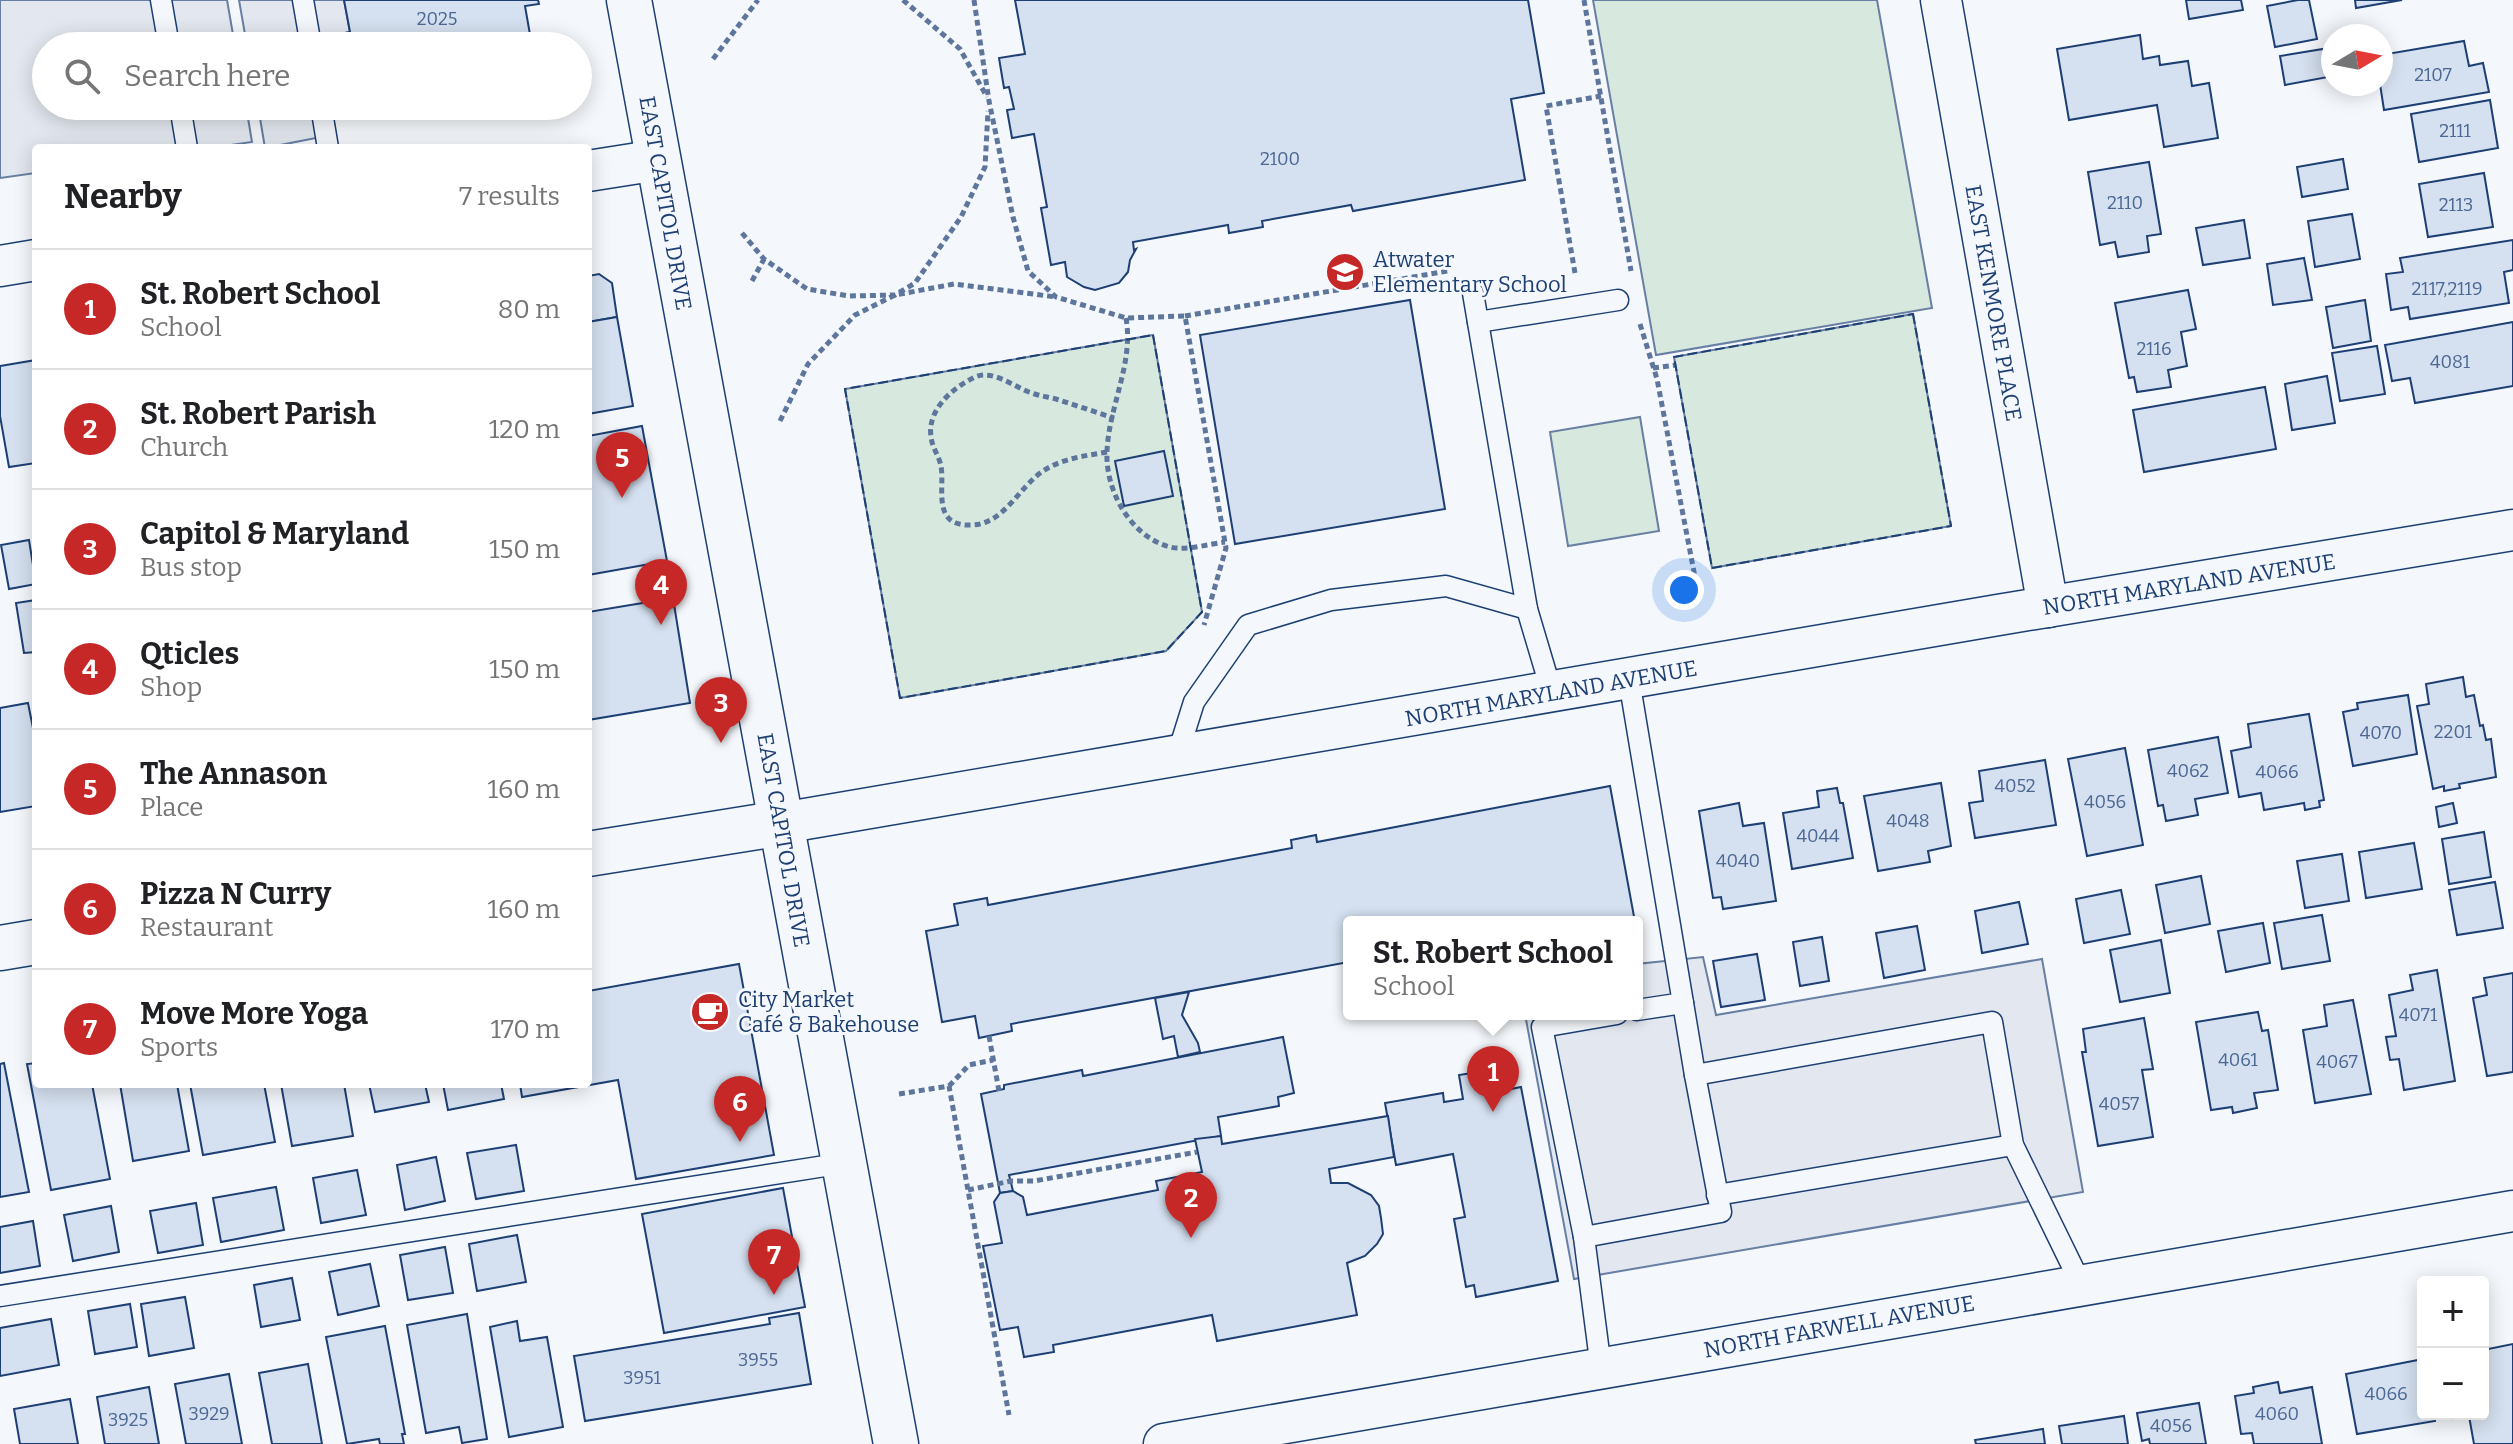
<!DOCTYPE html>
<html lang="en">
<head>
<meta charset="utf-8">
<style>
	body { margin:0; font-family:Bitter,serif; background:#f6f6f6; color:#202124 }
	.controls { position:absolute; right:24px; bottom:24px; display:grid; overflow:hidden; border-radius:8px; box-shadow:0 4px 20px #0003 }
	.controls button { width:72px; height:72px; display:grid; place-items:center; padding:0; border:0; border-bottom:2px solid #e0e0e0; background:#fff; color:#202124; font:40px sans-serif }
	.compass { position:absolute; left:2321px; top:24px; width:72px; height:72px; border-radius:50%; background:#fff; box-shadow:0 4px 20px #0003; rotate:80deg }
	.you { position:absolute; left:1684px; top:590px; width:28px; height:28px; margin:-20px; border:6px solid #fff; border-radius:50%; background:#1a73e8; box-shadow:0 0 0 12px #1a73e833 }
	.badge { display:grid; place-items:center; width:52px; height:52px; border-radius:50%; background:#c62828; color:#fff; font-size:26px; font-weight:700 }
	.pin { position:absolute; translate:-50% -66px; filter:drop-shadow(0 2px 4px #0008) }
	.pin::after { content:''; position:absolute; top:42px; width:28px; height:24px; background:inherit; clip-path:polygon(0 0,100% 0,50% 100%) }
	.popup { position:absolute; left:1343px; top:916px; width:300px; height:104px; box-sizing:border-box; display:grid; place-content:center; border-radius:8px; background:#fff; filter:drop-shadow(0 2px 6px #0005); font-size:26px; white-space:nowrap; color:#757577 }
	.popup b { font-size:30px; color:#202124 }
	.popup::after { content:''; position:absolute; left:50%; top:100%; margin-left:-16px; border:16px solid transparent; border-top-color:#fff }
	.list { margin:0; padding:0; list-style:none }
	h2 { display:flex; justify-content:space-between; align-items:center; height:104px; margin:0; padding:0 32px; font-size:34px }
	h2 small { font-size:26px; font-weight:400; color:#757577 }
	.list li { display:grid; grid-template-columns:52px 1fr auto; gap:24px; align-items:center; box-sizing:border-box; height:120px; padding:0 32px; border-top:2px solid #e0e0e0 }
	.list b { display:block; font-size:30px; white-space:nowrap }
	.list p { margin:0; font-size:26px; white-space:nowrap; color:#757577 }
	.list em { font-size:26px; font-style:normal; color:#757577 }
	.icon { flex:none; width:44px; height:44px; fill:none; stroke:currentColor; stroke-width:2; stroke-linecap:round; stroke-linejoin:round }
	.map { position:relative; flex:none; width:2513px; height:1444px; overflow:hidden }
	.search { position:absolute; background:#fff; box-shadow:0 4px 20px #0003; left:32px; top:32px; width:560px; height:88px; display:flex; align-items:center; gap:20px; box-sizing:border-box; padding:0 28px; border-radius:44px; color:#757577; font-size:30px }
	.panel { position:absolute; background:#fff; box-shadow:0 4px 20px #0003; left:32px; top:144px; width:560px; height:944px; border-radius:8px }
	.map>svg:first-child { display:block }
</style>
</head>
<body>
<div class="map">
<svg width="2513" height="1444" viewBox="0 0 2513 1444">
	<rect width="100%" height="100%" fill="#f4f7fb"/>
	<g fill="#d7e8df" stroke="#687fa3" stroke-width="2">
		<path d="M1593 0H1877L1932 308 1656 355Z"/>
		<path d="M1913 314 1951 526 1712 568 1674 357Z"/>
		<path d="M1153 335 1202 612 1166 651 900 698 845 389Z"/>
		<path d="M1640 417 1659 531 1568 546 1550 432Z"/>
	</g>
	<g fill="#e3e8f0" stroke="#687fa3" stroke-width="2">
		<path d="M0 0H227L235 46H46V106H246L252 142 210 148H36V173L0 178Z"/>
		<path d="M239 0H344L350 32 320 38 321 46H247Z"/>
		<path d="M258 106H331L336 134 265 148Z"/>
		<path d="M1703 957 1716 1015 2042 959 2083 1192 1574 1279 1525 1014H1637V964Z"/>
	</g>
	<g fill="#d5e0f0" stroke="#1d3f73" stroke-width="2">
		<path d="M344 0H538L539 4 525 6 532 46H321L319 38 350 32Z"/>
		<path d="M1015 0H1528L1544 93 1511 99 1525 180 1353 211 1351 205 1262 221 1263 227 1229 233 1228 225 1133 242 1134 250 1136 249 1130 260 1128 272 1119 283 1095 290 1084 287 1067 277 1065 262 1051 265 1041 208 1047 207 1034 134 1012 138 1007 110 1014 109 1009 87 1004 88 999 58 1025 54Z"/>
		<path d="M2186 0H2241L2243 10 2189 19Z"/>
		<path d="M2298 0H2309L2317 39 2275 47 2267 6Z"/>
		<path d="M2355 0H2402L2356 8Z"/>
		<path d="M2140 35 2143 59 2159 56 2160 65 2188 61 2192 86 2209 83 2218 138 2164 147 2157 105 2069 120 2057 49Z"/>
		<path d="M2464 41 2469 66 2483 63 2489 92 2384 110 2380 84 2381 55Z"/>
		<path d="M2323 49 2328 77 2285 85 2280 56Z"/>
		<path d="M2490 100 2498 148 2419 162 2411 114Z"/>
		<path d="M361 106H429L363 117Z"/>
		<path d="M2343 159 2348 189 2302 197 2297 167Z"/>
		<path d="M2149 162 2161 234 2147 236 2149 252 2118 257 2115 242 2100 245 2088 172Z"/>
		<path d="M2484 173 2493 227 2428 237 2419 184Z"/>
		<path d="M2352 214 2360 259 2315 267 2308 221Z"/>
		<path d="M2244 220 2250 258 2203 265 2196 228Z"/>
		<path d="M2513 240V270L2504 272 2509 303 2410 319 2408 307 2391 310 2386 274 2403 272 2400 258Z"/>
		<path d="M2304 258 2312 300 2273 305 2267 264Z"/>
		<path d="M599 274 612 283 617 317 588 322V276Z"/>
		<path d="M2188 290 2196 329 2181 332 2187 366 2168 370 2171 387 2137 392 2134 377 2129 378 2115 303Z"/>
		<path d="M1410 300 1445 509 1235 544 1200 335Z"/>
		<path d="M2365 300 2371 341 2333 348 2326 307Z"/>
		<path d="M617 317 633 406 588 414V322Z"/>
		<path d="M2513 322V386L2415 403 2410 378 2392 381 2385 345Z"/>
		<path d="M2377 346 2385 394 2340 401 2332 353Z"/>
		<path d="M36 360V463L9 467 0 416V366Z"/>
		<path d="M2327 376 2335 423 2292 430 2285 384Z"/>
		<path d="M2265 387 2276 449 2144 472 2133 410Z"/>
		<path d="M642 426 667 561 588 575V436Z"/>
		<path d="M1164 451 1173 496 1124 506 1115 461Z"/>
		<path d="M29 540 36 584 9 589 1 545Z"/>
		<path d="M673 598 690 703 588 720V612Z"/>
		<path d="M36 600V652L24 653 16 603Z"/>
		<path d="M2463 677 2466 697 2474 695 2480 726 2483 725 2486 740 2491 739 2496 777 2459 784 2460 788 2444 791V786L2433 789 2417 706 2429 704 2426 684Z"/>
		<path d="M2408 695 2417 754 2353 766 2343 712 2358 709 2357 703Z"/>
		<path d="M28 703 36 743V806L0 812V708Z"/>
		<path d="M2309 714 2324 800 2319 801 2320 807 2305 810 2304 803 2264 810 2261 793 2239 797 2231 751 2251 747 2248 724Z"/>
		<path d="M2218 737 2228 793 2195 799 2198 815 2166 821 2163 805 2158 806 2148 750Z"/>
		<path d="M2125 748 2143 845 2087 856 2068 759Z"/>
		<path d="M2045 760 2056 825 1975 838 1969 803 1983 801 1979 771Z"/>
		<path d="M1941 783 1951 846 1928 851 1930 862 1878 871 1864 796Z"/>
		<path d="M1610 786 1635 922H1349V962L1011 1024 1012 1031 979 1038 975 1016 942 1022 926 931 958 925 954 904 987 898 988 905 1292 848 1291 840 1316 835 1317 842Z"/>
		<path d="M1837 788 1840 803H1843L1853 858 1792 869 1783 813 1819 807 1817 791Z"/>
		<path d="M1739 803 1743 826 1764 823 1776 901 1723 909 1721 897 1713 898 1699 811Z"/>
		<path d="M2453 803 2457 823 2439 827 2436 807Z"/>
		<path d="M2484 832 2491 877 2449 884 2442 839Z"/>
		<path d="M2414 843 2422 889 2366 898 2359 852Z"/>
		<path d="M2342 854 2349 901 2305 908 2297 861Z"/>
		<path d="M2201 876 2210 924 2165 933 2156 885Z"/>
		<path d="M2495 882 2503 928 2457 935 2449 890Z"/>
		<path d="M2121 890 2130 934 2084 943 2076 899Z"/>
		<path d="M2019 902 2028 944 1982 953 1975 911Z"/>
		<path d="M2322 915 2330 961 2282 969 2274 923Z"/>
		<path d="M2263 923 2270 963 2226 972 2218 931Z"/>
		<path d="M1917 926 1925 970 1884 978 1876 933Z"/>
		<path d="M1822 937 1829 981 1800 986 1793 942Z"/>
		<path d="M2161 940 2170 993 2120 1002 2110 950Z"/>
		<path d="M1757 954 1765 1000 1721 1007 1713 961Z"/>
		<path d="M739 964 774 1155 636 1179 618 1080 522 1097 520 1084H588V991Z"/>
		<path d="M2437 970 2455 1081 2404 1090 2399 1059 2390 1060 2386 1037 2396 1036 2389 995 2413 990 2410 975Z"/>
		<path d="M2513 973V1072L2487 1076 2473 998 2487 995 2484 978Z"/>
		<path d="M1189 992 1182 1015 1198 1043 1200 1052 1178 1057 1174 1036 1163 1039 1155 998Z"/>
		<path d="M2353 1000 2371 1094 2315 1103 2303 1030 2327 1026 2324 1005Z"/>
		<path d="M2258 1012 2262 1031 2268 1030 2278 1090 2254 1093 2257 1108 2233 1113 2232 1107 2211 1110 2196 1022Z"/>
		<path d="M2144 1018 2153 1069 2142 1070 2153 1137 2098 1146 2082 1052H2086L2083 1029Z"/>
		<path d="M1283 1037 1294 1093 1278 1097 1279 1106 1218 1117 1221 1136 1009 1175 1013 1191 1000 1193 981 1094 1004 1089V1085L1082 1070 1083 1076Z"/>
		<path d="M4 1063 29 1192 0 1197V1064Z"/>
		<path d="M36 1063V1084H92L110 1179 51 1190 27 1064Z"/>
		<path d="M1497 1069 1501 1091 1521 1087 1558 1281 1476 1297 1474 1285 1466 1287 1454 1219 1465 1217 1453 1154 1396 1165 1385 1103 1443 1093 1444 1102 1463 1099 1459 1075Z"/>
		<path d="M120 1084H177L189 1151 133 1161Z"/>
		<path d="M190 1084H264L275 1142 203 1155Z"/>
		<path d="M281 1084H344L353 1136 292 1146Z"/>
		<path d="M369 1084H425L429 1102 375 1112Z"/>
		<path d="M443 1084H501L504 1099 448 1110Z"/>
		<path d="M1388 1116 1394 1157 1329 1169 1331 1183H1348L1371 1195 1379 1206 1381 1218 1383 1234 1377 1244 1365 1256 1347 1263 1357 1315 1217 1341 1212 1315 1053 1345 1054 1352 1024 1357 1018 1327 1000 1330 983 1246 1002 1243 994 1202 1000 1193 1013 1191 1023 1197 1027 1215 1158 1190 1156 1181 1202 1172 1195 1139 1221 1136 1222 1144Z"/>
		<path d="M516 1145 524 1191 476 1199 467 1153Z"/>
		<path d="M436 1157 445 1201 405 1210 397 1165Z"/>
		<path d="M357 1170 366 1215 321 1223 313 1178Z"/>
		<path d="M276 1187 284 1230 221 1242 213 1198Z"/>
		<path d="M783 1188 805 1307 664 1333 642 1214Z"/>
		<path d="M196 1203 203 1245 158 1253 150 1211Z"/>
		<path d="M111 1206 119 1252 73 1261 64 1215Z"/>
		<path d="M33 1221 40 1266 0 1273V1227Z"/>
		<path d="M517 1235 526 1282 477 1291 469 1244Z"/>
		<path d="M445 1247 453 1293 408 1300 400 1255Z"/>
		<path d="M370 1264 379 1306 338 1315 329 1272Z"/>
		<path d="M292 1278 300 1320 261 1327 254 1285Z"/>
		<path d="M185 1297 194 1348 149 1356 141 1304Z"/>
		<path d="M130 1304 137 1347 95 1354 88 1311Z"/>
		<path d="M799 1313 811 1384 585 1421 574 1356 770 1324 769 1318Z"/>
		<path d="M467 1314 487 1439 462 1443 459 1427 426 1433 407 1325Z"/>
		<path d="M51 1319 59 1365 0 1376V1328Z"/>
		<path d="M517 1321 520 1341 547 1337 563 1427 509 1437 490 1327Z"/>
		<path d="M385 1326 405 1434H402L404 1444H380L379 1439 347 1444 326 1337Z"/>
		<path d="M2513 1344V1444H2474L2469 1416 2453 1419 2452 1414H2483V1350Z"/>
		<path d="M2423 1359V1414H2434L2435 1421 2357 1434 2346 1374Z"/>
		<path d="M308 1364 322 1444H272L259 1373Z"/>
		<path d="M229 1374 242 1444H186L175 1384Z"/>
		<path d="M2278 1382 2280 1393 2312 1387 2322 1444H2254L2252 1433 2241 1434 2235 1396 2254 1393 2253 1387Z"/>
		<path d="M149 1387 159 1444H105L97 1397Z"/>
		<path d="M70 1399 78 1444H20L14 1409Z"/>
		<path d="M2199 1403 2206 1444H2150L2149 1439 2142 1441 2137 1413Z"/>
		<path d="M2124 1416 2128 1444H2062L2059 1426Z"/>
		<path d="M2043 1429 2045 1444H1976L1975 1440Z"/>
	</g>
	<g fill="none" stroke-linecap="round" stroke-linejoin="round">
		<g stroke="#1d3f73" stroke-width="23">
			<g id="lane">
				<path d="M161 0 169 46"/>
				<path d="M303 0 311 46"/>
				<path d="M180 106 187 148"/>
				<path d="M321 106 328 148"/>
				<path d="M1473 293 1527 609 1552 693"/>
				<path d="M1478 322 1618 300"/>
				<path d="M1629 680 1683 1003 1637 1010"/>
				<path d="M1177 756 1194 702 1248 625 1331 600 1446 586 1527 609"/>
				<path d="M1683 1003 1695 1075"/>
				<path d="M1717 1195 2013 1145"/>
				<path d="M1584 1237 1721 1212 1695 1075 1992 1022 2013 1145 2081 1284"/>
				<path d="M0 1296 844 1163"/>
				<path d="M1601 1368 1584 1237 1542 1027 1617 1014"/>
			</g>
		</g>
		<g stroke="#1d3f73" stroke-width="43">
			<g id="street">
				<path d="M1941 0 2048 607"/>
				<path d="M588 171 658 160"/>
				<path d="M0 266 36 260"/>
				<path d="M782 823 1998 615 2513 530"/>
				<path d="M1164 1444 2513 1211"/>
			</g>
		</g>
		<g stroke="#1d3f73" stroke-width="47">
			<g id="secondary">
				<path d="M588 854 782 823"/>
				<path d="M0 948 36 942"/>
			</g>
		</g>
		<g stroke="#1d3f73" stroke-width="47">
			<path id="primary" d="M629 0 896 1444"/>
		</g>
		<g stroke="#5e769c" stroke-width="5" stroke-dasharray="6 4" stroke-linecap="butt">
			<path d="M903 0 960 49 987 97"/>
			<path d="M974 0 989 101 1013 217 1028 271 1056 297 1126 318 1185 316 1226 548 1204 625"/>
			<path d="M1584 0 1631 271"/>
			<path d="M713 59 758 0"/>
			<path d="M742 233 764 259 807 289 849 296 895 295 915 283 961 217 985 167 988 111"/>
			<path d="M1575 273 1546 106 1601 96"/>
			<path d="M752 281 764 259"/>
			<path d="M1185 316 1448 271"/>
			<path d="M1126 318C1134 363 1109 406 1107 451 1105 491 1131 537 1170 547 1186 551 1209 544 1225 542"/>
			<path d="M1640 324 1657 379 1699 598"/>
			<path d="M1653 368 1676 365"/>
			<path d="M780 421 808 364 855 315 895 295 954 284 1056 297"/>
			<path d="M1107 452C1085 456 1063 458 1043 471 1019 487 1004 524 972 525 931 527 945 489 941 466 939 456 932 447 931 437 927 410 952 388 975 377 994 369 1015 388 1032 393 1040 396 1048 397 1056 399 1075 405 1095 412 1114 418"/>
			<path d="M989 1036 999 1091"/>
			<path d="M949 1086 969 1065 993 1060"/>
			<path d="M899 1094 949 1086 1009 1415"/>
			<path d="M968 1190 1011 1181H1034L1197 1152"/>
		</g>
		<use href="#lane" stroke="#f4f7fb" stroke-width="20"/>
		<use href="#street" stroke="#f4f7fb" stroke-width="40"/>
		<use href="#secondary" stroke="#f4f7fb" stroke-width="44"/>
		<use href="#primary" stroke="#f4f7fb" stroke-width="44"/>
		<g stroke="#1d3f73" stroke-width="2" stroke-dasharray="10 4" stroke-linecap="butt">
			<path d="M1913 314 1951 526 1712 568 1674 357Z"/>
			<path d="M1153 335 1202 612 1166 651 900 698 845 389Z"/>
		</g>
	</g>
	<defs>
		<g id="school-disc" transform="scale(2)"><circle r="9.5" fill="#c62828" stroke="#f4f7fb"/><path d="M0-5L7-2L0 1L-7-2ZM-4 1L0 2.5L4 1V4Q0 6-4 4Z" fill="#fff"/></g>
		<g id="cafe-disc" transform="scale(2)"><circle r="9.5" fill="#c62828" stroke="#f4f7fb"/><path d="M-5.5-4.5H6V0H3Q3 3.5 0 3.5H-2.5Q-5.5 3.5-5.5 0ZM3-3.2v2h1.7v-2ZM-6 4.5H4V6H-6Z" fill="#fff"/></g>
	</defs>
	<g fill-rule="evenodd">
		<use href="#school-disc" x="1345" y="272"/>
		<use href="#cafe-disc" x="710" y="1012"/>
	</g>
	<g text-anchor="middle" stroke-width="6" stroke-linejoin="round" paint-order="stroke">
		<g font-size="18" fill="#4b6792">
			<text x="437" y="25">2025</text>
			<text x="2433" y="81">2107</text>
			<text x="2455" y="137">2111</text>
			<text x="1280" y="165">2100</text>
			<text x="2125" y="209">2110</text>
			<text x="2456" y="211">2113</text>
			<text x="2447" y="295">2117,2119</text>
			<text x="2154" y="355">2116</text>
			<text x="2450" y="368">4081</text>
			<text x="2453" y="738">2201</text>
			<text x="2381" y="739">4070</text>
			<text x="2188" y="777">4062</text>
			<text x="2277" y="778">4066</text>
			<text x="2015" y="792">4052</text>
			<text x="2105" y="808">4056</text>
			<text x="1908" y="827">4048</text>
			<text x="1818" y="842">4044</text>
			<text x="1738" y="867">4040</text>
			<text x="2418" y="1021">4071</text>
			<text x="2238" y="1066">4061</text>
			<text x="2337" y="1068">4067</text>
			<text x="2119" y="1110">4057</text>
			<text x="758" y="1366">3955</text>
			<text x="642" y="1384">3951</text>
			<text x="2386" y="1400">4066</text>
			<text x="209" y="1420">3929</text>
			<text x="2277" y="1420">4060</text>
			<text x="128" y="1426">3925</text>
			<text x="2171" y="1432">4056</text>
		</g>
		<g font-size="22" fill="#1d3f73" stroke="#f4f7fb">
			<text transform="translate(666 203) rotate(80)" y="8">EAST CAPITOL DRIVE</text>
			<text transform="translate(1994 303) rotate(80)" y="8">EAST KENMORE PLACE</text>
			<text transform="translate(2189 584) rotate(-9)" y="8">NORTH MARYLAND AVENUE</text>
			<text transform="translate(1551 693) rotate(-10)" y="8">NORTH MARYLAND AVENUE</text>
			<text transform="translate(784 840) rotate(80)" y="8">EAST CAPITOL DRIVE</text>
			<text transform="translate(1839 1326) rotate(-10)" y="8">NORTH FARWELL AVENUE</text>
		</g>
		<g font-size="22" fill="#1d3f73" stroke="#f4f7fb" text-anchor="start">
			<text x="1373" y="267">Atwater<tspan x="1373" dy="25">Elementary School</tspan></text>
			<text x="738" y="1007">City Market<tspan x="738" dy="25">Café &amp; Bakehouse</tspan></text>
		</g>
	</g>
</svg>
<div class="controls">
<button>+</button>
<button>−</button>
</div>
<svg class="compass" viewBox="-18 -18 36 36"><path d="M0-13l5 13h-10z" fill="#e53935"/><path d="M0 13l5-13h-10z" fill="#757577"/></svg>
<div class="you"></div>
<div class="pin badge" style="left:1493px;top:1112px">1</div>
<div class="popup"><b>St. Robert School</b>School</div>
<div class="pin badge" style="left:1191px;top:1238px">2</div>
<div class="pin badge" style="left:721px;top:743px">3</div>
<div class="pin badge" style="left:661px;top:625px">4</div>
<div class="pin badge" style="left:622px;top:498px">5</div>
<div class="pin badge" style="left:740px;top:1142px">6</div>
<div class="pin badge" style="left:774px;top:1295px">7</div>
<div class="search"><svg class="icon" aria-label="search" viewBox="0 0 24 24"><circle cx="10" cy="10" r="6"/><path d="M15 15l6 6"/></svg>Search here</div>
<section class="panel">
<h2>Nearby<small>7 results</small></h2>
<ul class="list">
<li><span class="badge">1</span><div><b>St. Robert School</b><p>School</p></div><em>80 m</em></li>
<li><span class="badge">2</span><div><b>St. Robert Parish</b><p>Church</p></div><em>120 m</em></li>
<li><span class="badge">3</span><div><b>Capitol &amp; Maryland</b><p>Bus stop</p></div><em>150 m</em></li>
<li><span class="badge">4</span><div><b>Qticles</b><p>Shop</p></div><em>150 m</em></li>
<li><span class="badge">5</span><div><b>The Annason</b><p>Place</p></div><em>160 m</em></li>
<li><span class="badge">6</span><div><b>Pizza N Curry</b><p>Restaurant</p></div><em>160 m</em></li>
<li><span class="badge">7</span><div><b>Move More Yoga</b><p>Sports</p></div><em>170 m</em></li>
</ul>
</section>
</div>
</body>
</html>
